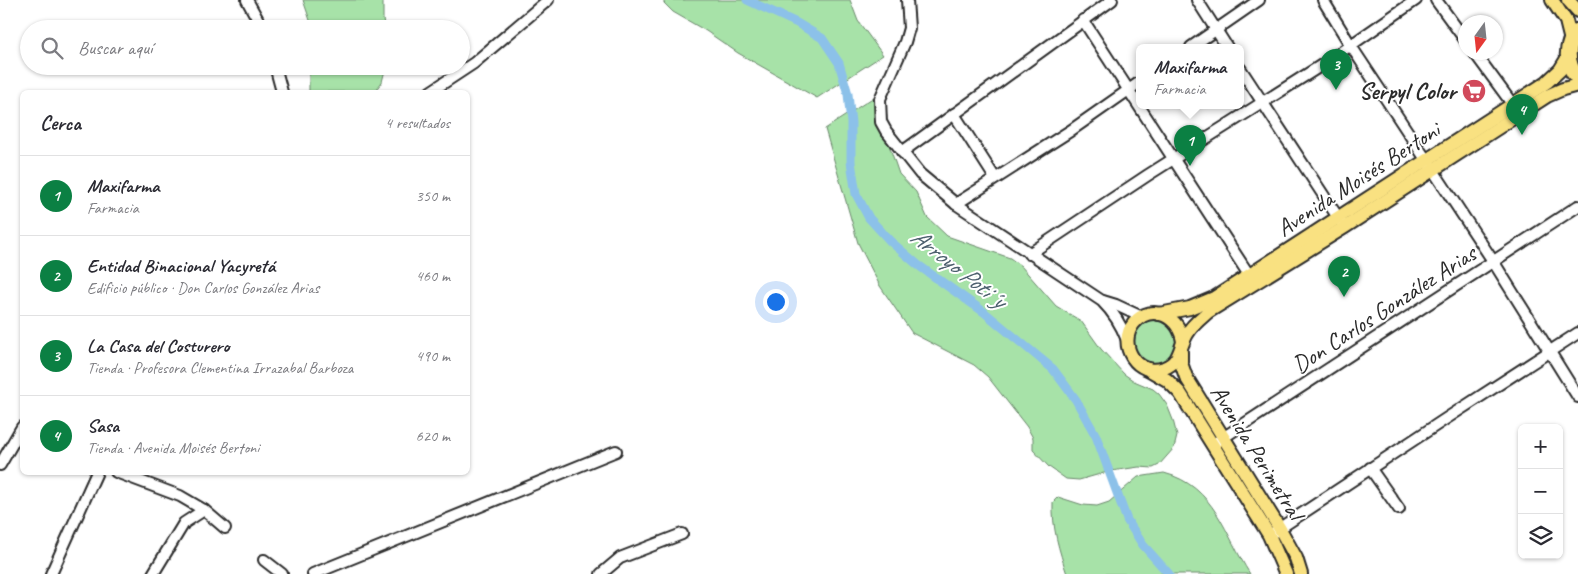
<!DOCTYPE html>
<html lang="es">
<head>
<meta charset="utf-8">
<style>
	body { margin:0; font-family:Caveat,sans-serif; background:#f2f2f3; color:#2b2b33 }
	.controls { position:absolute; right:15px; bottom:15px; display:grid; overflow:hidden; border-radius:8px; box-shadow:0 1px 4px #0004 }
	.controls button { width:45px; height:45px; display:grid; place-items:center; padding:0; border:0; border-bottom:1px solid #e1e1e2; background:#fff; color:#2b2b33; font:25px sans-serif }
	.compass { position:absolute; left:1458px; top:15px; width:45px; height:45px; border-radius:50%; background:#fff; box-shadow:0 1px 4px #0004; rotate:195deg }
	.you { position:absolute; left:775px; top:301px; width:18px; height:18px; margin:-12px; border:4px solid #fff; border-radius:50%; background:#1a73e8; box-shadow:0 0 0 8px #1a73e833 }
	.badge { display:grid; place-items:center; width:32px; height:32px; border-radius:50%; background:#0b8043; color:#fff; font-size:16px; font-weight:700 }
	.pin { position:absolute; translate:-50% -41px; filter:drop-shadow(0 1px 2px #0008) }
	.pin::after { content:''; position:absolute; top:26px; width:18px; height:15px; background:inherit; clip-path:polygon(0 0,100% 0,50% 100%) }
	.popup { position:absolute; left:1136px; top:44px; width:108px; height:65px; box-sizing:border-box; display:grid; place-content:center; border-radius:8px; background:#fff; filter:drop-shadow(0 1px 4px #0005); font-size:16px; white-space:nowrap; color:#7c7c81 }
	.popup b { font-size:19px; color:#2b2b33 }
	.popup::after { content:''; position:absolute; left:50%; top:100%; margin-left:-10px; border:10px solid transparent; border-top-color:#fff }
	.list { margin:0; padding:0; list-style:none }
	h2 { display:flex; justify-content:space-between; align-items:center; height:65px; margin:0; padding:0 20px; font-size:21px }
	h2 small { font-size:16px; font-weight:400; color:#7c7c81 }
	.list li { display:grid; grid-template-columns:32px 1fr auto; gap:15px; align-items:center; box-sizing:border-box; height:80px; padding:0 20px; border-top:1px solid #e1e1e2 }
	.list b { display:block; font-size:19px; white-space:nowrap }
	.list p { margin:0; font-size:16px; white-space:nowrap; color:#7c7c81 }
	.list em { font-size:16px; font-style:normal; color:#7c7c81 }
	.icon { flex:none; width:28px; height:28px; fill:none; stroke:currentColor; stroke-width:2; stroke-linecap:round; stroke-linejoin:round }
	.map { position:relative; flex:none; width:1578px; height:574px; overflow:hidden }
	.search { position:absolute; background:#fff; box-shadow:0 1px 4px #0004; left:20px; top:20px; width:450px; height:55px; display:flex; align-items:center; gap:12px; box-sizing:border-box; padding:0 18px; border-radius:28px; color:#7c7c81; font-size:19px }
	.panel { position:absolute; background:#fff; box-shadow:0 1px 4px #0004; left:20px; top:90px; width:450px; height:385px; border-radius:8px }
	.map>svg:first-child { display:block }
</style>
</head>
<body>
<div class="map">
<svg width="1578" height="574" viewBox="0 0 1578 574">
	<rect width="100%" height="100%" fill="#fff"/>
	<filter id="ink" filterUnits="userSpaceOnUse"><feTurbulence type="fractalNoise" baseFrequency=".02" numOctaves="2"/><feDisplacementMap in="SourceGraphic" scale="10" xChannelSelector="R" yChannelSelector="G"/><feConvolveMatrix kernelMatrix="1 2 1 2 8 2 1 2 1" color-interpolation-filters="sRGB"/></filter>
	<g filter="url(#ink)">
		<g fill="#a7e2a8" stroke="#69866a">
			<path d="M303 0H383V19L385 29H313Z"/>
			<path d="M664 0H850L858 21 883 55 817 98 738 53 706 31 673 12 664 3Z"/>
			<path d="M309 66H386L382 82 374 92H309Z"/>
			<path d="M874 97V118L881 135 889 145 899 174 916 192 927 217 947 236 1010 258 1021 266 1056 306 1081 321 1101 349 1124 374 1134 381 1153 389 1159 394 1167 405 1173 420 1177 436 1174 448 1159 465 1153 468 1139 467 1111 471 1079 480 1066 479 1049 467 1033 450V438L1027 427 988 377 974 365 912 333 880 286 858 243 825 129Z"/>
			<path d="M1147 318 1164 319 1178 338 1176 353 1157 366 1136 358 1130 336Z"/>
			<path d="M1164 473C1215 486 1225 535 1250 574H1067C1059 550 1052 528 1053 502L1058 497 1083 505 1097 506 1109 502 1138 477Z"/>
		</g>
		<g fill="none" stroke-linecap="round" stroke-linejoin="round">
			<path stroke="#8cc1e9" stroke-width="9" d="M747 0 797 23 822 38 839 63 848 94 851 123V162L856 194 869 218 890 241 918 265 984 312 1053 369 1076 400 1096 436 1127 520 1143 545 1169 574"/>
			<g stroke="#2b2b2b" stroke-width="14">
				<g id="minor">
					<path d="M247 0 263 29"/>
					<path d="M907 0 909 28 905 42 880 99 881 122 886 131 920 174 956 204 1102 301C1114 313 1121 324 1127 340"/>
					<path d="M1197 0 1227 47"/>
					<path d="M1323 0 1351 46 1493 261 1578 397"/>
					<path d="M1436 0 1466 41"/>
					<path d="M1083 20 1253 281"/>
					<path d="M1191 47 1259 0"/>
					<path d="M1474 52 1513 105"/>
					<path d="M275 66 282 92"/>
					<path d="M1240 68 1341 222"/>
					<path d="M430 92 474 63 548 0"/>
					<path d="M954 114 995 178"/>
					<path d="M902 152 1112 0"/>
					<path d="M956 204 1070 131 1140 82"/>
					<path d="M1029 254 1148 175 1325 63 1416 0"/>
					<path d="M1103 301 1116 305 1142 317"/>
					<path d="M1212 445 1578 206"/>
					<path d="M0 465 22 427"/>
					<path d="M1370 468 1399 509"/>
					<path d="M116 472 180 496 204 510 225 528"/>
					<path d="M1274 532 1447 418 1578 333"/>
					<path d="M264 560 282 574"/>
					<path d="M51 574 97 472"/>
					<path d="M153 574 184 523 204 510"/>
					<path d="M313 574 616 451"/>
					<path d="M601 574 620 558 682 534"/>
				</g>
			</g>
			<g stroke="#2b2b2b" stroke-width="16">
				<g id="major">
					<path d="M1552 0 1566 21 1571 41"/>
					<path d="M1568 0 1578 11"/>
					<path d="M1159 314 1190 308 1214 298 1547 82 1560 70 1568 57"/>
					<path d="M1183 343C1181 317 1152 302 1134 323 1116 345 1138 378 1164 368 1181 362 1179 347 1187 334 1192 325 1200 319 1208 312L1345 227 1547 96 1563 89 1578 85"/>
					<path d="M1181 352V363L1186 377 1280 529 1296 558 1301 574"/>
					<path d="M1148 369 1167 380 1180 393 1269 535 1286 574"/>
				</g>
			</g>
			<g stroke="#2b2b2b" stroke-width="19">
				<path id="highway" d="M1578 31C1565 45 1565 64 1578 78"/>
			</g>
			<use href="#minor" stroke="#fff" stroke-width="10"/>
			<use href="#major" stroke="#f9e181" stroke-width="12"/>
			<use href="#highway" stroke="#f9e181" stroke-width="15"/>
		</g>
	</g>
	<defs>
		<g id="supermarket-disc" transform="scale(1.25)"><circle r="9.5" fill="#d1495b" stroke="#fff"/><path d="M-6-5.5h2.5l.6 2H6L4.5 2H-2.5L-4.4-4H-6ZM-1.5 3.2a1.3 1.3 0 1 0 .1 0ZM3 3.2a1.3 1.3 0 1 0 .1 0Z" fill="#fff"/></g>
	</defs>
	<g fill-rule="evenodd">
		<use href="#supermarket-disc" x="1474" y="91"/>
	</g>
	<g text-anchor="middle" stroke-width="4" stroke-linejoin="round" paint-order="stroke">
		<g font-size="24" font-weight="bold" fill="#2b2b2b" stroke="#fff" text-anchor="end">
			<text x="1456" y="99">Serpyl Color</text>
		</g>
		<g font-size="24" fill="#2b2b2b" stroke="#fff">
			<text transform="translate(1358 179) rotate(-33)" y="8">Avenida Moisés Bertoni</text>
			<text transform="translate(1384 309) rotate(-33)" y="8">Don Carlos González Arias</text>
			<text transform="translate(1257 452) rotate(58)" y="8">Avenida Perimetral</text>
		</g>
		<g font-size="25" font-style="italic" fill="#4d606e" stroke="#fff">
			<text transform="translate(959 267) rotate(38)" y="9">Arroyo Poti´y</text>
		</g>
	</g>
</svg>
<div class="controls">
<button>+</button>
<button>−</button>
<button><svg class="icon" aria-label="layers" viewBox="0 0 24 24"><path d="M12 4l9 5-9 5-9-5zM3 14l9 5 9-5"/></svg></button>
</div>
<svg class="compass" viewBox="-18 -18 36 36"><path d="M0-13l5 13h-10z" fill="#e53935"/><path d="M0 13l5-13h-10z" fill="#7c7c81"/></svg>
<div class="you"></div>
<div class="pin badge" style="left:1190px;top:166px">1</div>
<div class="popup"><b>Maxifarma</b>Farmacia</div>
<div class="pin badge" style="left:1344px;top:297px">2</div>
<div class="pin badge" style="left:1336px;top:90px">3</div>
<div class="pin badge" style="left:1522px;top:135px">4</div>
<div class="search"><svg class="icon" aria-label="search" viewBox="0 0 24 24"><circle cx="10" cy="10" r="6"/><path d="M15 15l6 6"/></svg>Buscar aquí</div>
<section class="panel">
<h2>Cerca<small>4 resultados</small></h2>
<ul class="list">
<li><span class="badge">1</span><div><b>Maxifarma</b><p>Farmacia</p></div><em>350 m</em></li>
<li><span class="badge">2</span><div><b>Entidad Binacional Yacyretá</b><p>Edificio público · Don Carlos González Arias</p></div><em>460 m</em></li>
<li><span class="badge">3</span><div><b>La Casa del Costurero</b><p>Tienda · Profesora Clementina Irrazabal Barboza</p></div><em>490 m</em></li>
<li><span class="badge">4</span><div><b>Sasa</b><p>Tienda · Avenida Moisés Bertoni</p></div><em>620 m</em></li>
</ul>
</section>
</div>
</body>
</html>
